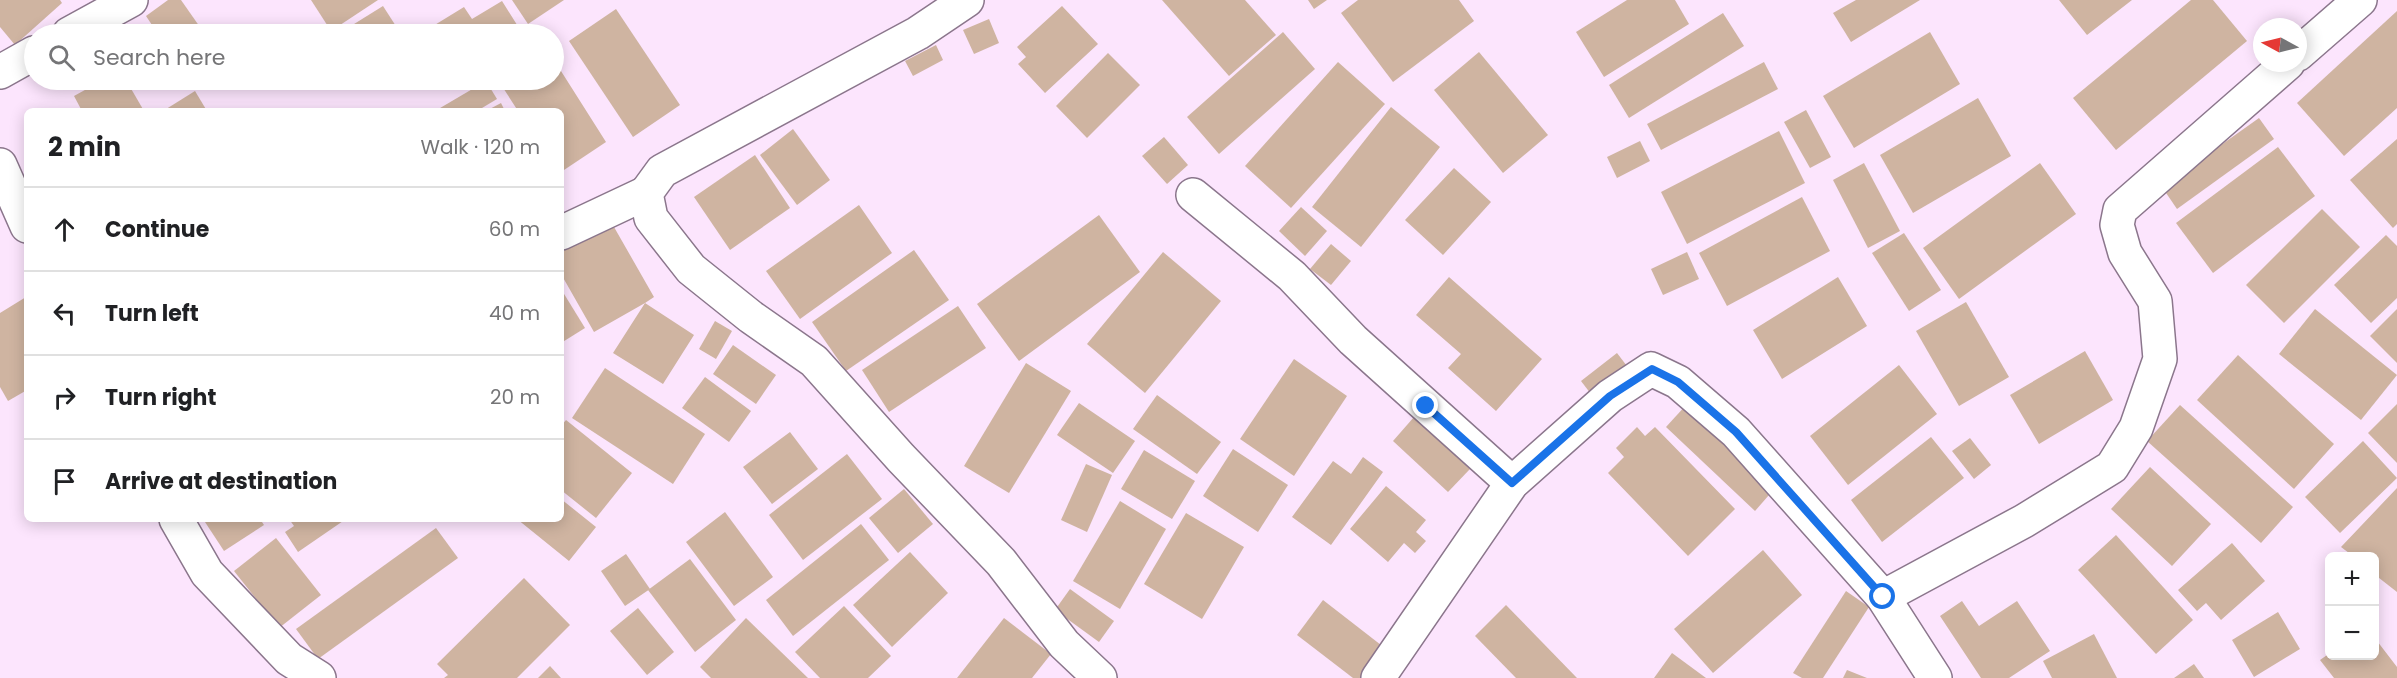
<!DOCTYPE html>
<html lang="en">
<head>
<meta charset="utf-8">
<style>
	body { margin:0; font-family:Poppins,sans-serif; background:#f6f6f6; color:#202124 }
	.controls { position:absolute; right:18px; bottom:18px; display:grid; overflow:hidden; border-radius:9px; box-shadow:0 3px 15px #0003 }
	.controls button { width:54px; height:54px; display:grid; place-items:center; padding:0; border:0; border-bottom:2px solid #e0e0e0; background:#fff; color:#202124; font:30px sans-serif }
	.compass { position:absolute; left:2253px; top:18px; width:54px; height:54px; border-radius:50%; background:#fff; box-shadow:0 3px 15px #0003; rotate:277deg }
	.stop { position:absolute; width:18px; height:18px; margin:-14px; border:4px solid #1a73e8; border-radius:50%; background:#fff }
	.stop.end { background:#1a73e8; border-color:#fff; box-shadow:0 2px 6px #0008 }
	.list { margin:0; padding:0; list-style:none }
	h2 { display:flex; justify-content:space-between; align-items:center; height:78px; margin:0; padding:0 24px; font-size:26px }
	h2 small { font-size:20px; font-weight:400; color:#757577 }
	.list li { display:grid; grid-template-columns:39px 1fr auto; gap:18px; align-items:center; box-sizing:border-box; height:84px; padding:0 24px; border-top:2px solid #e0e0e0 }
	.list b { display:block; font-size:22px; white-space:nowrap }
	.list em { font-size:20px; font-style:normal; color:#757577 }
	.icon { flex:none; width:33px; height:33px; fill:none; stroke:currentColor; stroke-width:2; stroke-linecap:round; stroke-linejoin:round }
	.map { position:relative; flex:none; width:2397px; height:678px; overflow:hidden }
	.search { position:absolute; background:#fff; box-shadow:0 3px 15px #0003; left:24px; top:24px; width:540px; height:66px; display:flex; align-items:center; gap:15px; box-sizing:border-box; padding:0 21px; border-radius:33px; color:#757577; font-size:22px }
	.panel { position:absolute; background:#fff; box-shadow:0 3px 15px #0003; left:24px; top:108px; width:540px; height:414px; border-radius:9px }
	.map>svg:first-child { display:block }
</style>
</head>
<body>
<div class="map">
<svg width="2397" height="678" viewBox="0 0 2397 678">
	<rect width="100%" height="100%" fill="#fce5fd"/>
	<g fill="#cfb4a1">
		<path d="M0 0H60L62 3 15 45 0 27Z"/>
		<path d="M168 0H181L202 30 196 34H158L146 16Z"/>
		<path d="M311 0H378L331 31Z"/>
		<path d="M512 0H564L528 24Z"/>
		<path d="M1162 0H1245L1276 35 1229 76Z"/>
		<path d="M1308 0H1327L1314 9Z"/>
		<path d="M1358 0H1459L1474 21 1393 82 1341 13Z"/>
		<path d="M1627 0H1675L1689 24 1604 77 1576 32Z"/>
		<path d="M1856 0H1920L1851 42 1833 13Z"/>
		<path d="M2059 0H2132L2087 35Z"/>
		<path d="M2191 0H2213L2247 41 2116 150 2073 98Z"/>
		<path d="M502 1 519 28 509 34H420L464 7 472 19Z"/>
		<path d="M383 6 401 34H338Z"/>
		<path d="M1062 6 1098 44 1045 93 1018 64 1026 57 1017 47Z"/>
		<path d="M616 9 680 105 633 137 569 41Z"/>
		<path d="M2397 11V108L2344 156 2297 103Z"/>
		<path d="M1723 13 1744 46 1629 118 1609 85Z"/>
		<path d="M989 19 999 43 974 54 963 30Z"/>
		<path d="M1283 32 1315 69 1219 154 1187 117Z"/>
		<path d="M1930 32 1960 84 1854 148 1823 96Z"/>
		<path d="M936 45 943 60 913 76 905 61Z"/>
		<path d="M1479 52 1548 135 1503 173 1434 90Z"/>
		<path d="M1108 53 1140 85 1087 138 1056 106Z"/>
		<path d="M554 60 606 142 561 172V111H518L498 80H554Z"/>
		<path d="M1338 62 1385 104 1291 208 1245 166Z"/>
		<path d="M1764 62 1778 89 1661 150 1647 124Z"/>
		<path d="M103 80H126L144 111H82L74 96Z"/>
		<path d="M486 81 497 99 477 111H435Z"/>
		<path d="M195 91 207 111H163Z"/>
		<path d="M1978 98 2011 156 1913 213 1880 155Z"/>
		<path d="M501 103 505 111H486Z"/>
		<path d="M1391 107 1440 147 1361 247 1312 207Z"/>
		<path d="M1806 110 1831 157 1810 168 1784 122Z"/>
		<path d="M2259 118 2274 139 2177 209 2162 187Z"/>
		<path d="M793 129 830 180 797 205 760 155Z"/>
		<path d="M1779 131 1805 183 1687 244 1661 192Z"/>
		<path d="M1164 137 1188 165 1167 184 1142 156Z"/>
		<path d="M2397 139V224L2393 228 2350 180Z"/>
		<path d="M1640 141 1650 161 1617 178 1607 157Z"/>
		<path d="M2278 147 2315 196 2213 273 2176 223Z"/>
		<path d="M755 155 790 208 730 250 694 197Z"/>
		<path d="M1864 163 1900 231 1868 248 1833 180Z"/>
		<path d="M2040 163 2076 214 1959 299 1923 248Z"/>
		<path d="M1454 168 1491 202 1443 255 1405 220Z"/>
		<path d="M1802 197 1830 251 1727 306 1699 253Z"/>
		<path d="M859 205 892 253 800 319 766 271Z"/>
		<path d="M1301 207 1327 231 1305 256 1279 231Z"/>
		<path d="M2322 209 2360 247 2284 323 2246 285Z"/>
		<path d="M1099 215 1140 272 1019 361 977 304Z"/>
		<path d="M610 220 654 297 645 303 694 335 663 384 613 353 645 303 594 332 561 274V248Z"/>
		<path d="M1904 233 1941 290 1909 311 1872 253Z"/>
		<path d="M2386 235 2397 246V298L2371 323 2334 285Z"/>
		<path d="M1331 244 1351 261 1331 285 1310 269Z"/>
		<path d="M914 250 949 300 846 371 812 322Z"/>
		<path d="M1163 252 1221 301 1145 393 1087 344Z"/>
		<path d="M1687 252 1699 279 1663 295 1651 269Z"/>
		<path d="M1449 277 1542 359 1496 411 1448 368 1461 354 1416 315Z"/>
		<path d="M1838 277 1867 326 1782 379 1753 330Z"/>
		<path d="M561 289 585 328 561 343Z"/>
		<path d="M26 297 27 390 8 401 0 387V313Z"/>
		<path d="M1966 302 2009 377 1959 406 1916 331Z"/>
		<path d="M958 306 986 348 889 412 862 370Z"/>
		<path d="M2315 309 2397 375 2361 420 2279 354Z"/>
		<path d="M2397 309V363L2370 336Z"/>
		<path d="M715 321 732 331 716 359 699 349Z"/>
		<path d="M733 345 776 375 756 404 713 374Z"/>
		<path d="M2085 351 2113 400 2039 444 2010 395Z"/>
		<path d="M1617 353 1630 370 1594 398 1581 381Z"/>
		<path d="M2238 355 2334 444 2294 489 2197 400Z"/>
		<path d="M1294 359 1347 396 1294 476 1240 439Z"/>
		<path d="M1026 363 1071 391 1009 493 964 466Z"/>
		<path d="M1899 365 1937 414 1848 485 1810 436Z"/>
		<path d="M605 368 705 434 673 484 572 418Z"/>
		<path d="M705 377 751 411 729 442 682 408Z"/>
		<path d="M1157 395 1221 442 1197 474 1133 429Z"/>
		<path d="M1079 403 1135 441 1113 473 1057 435Z"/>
		<path d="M1687 404 1776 487 1755 511 1666 427Z"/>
		<path d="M2397 404V463L2368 433Z"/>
		<path d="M2180 405 2293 507 2261 543 2147 441Z"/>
		<path d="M1414 417 1470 469 1448 492 1393 441Z"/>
		<path d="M566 420 632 473 596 518 561 490V426Z"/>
		<path d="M1637 427 1645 436 1655 427 1735 509 1688 556 1608 473 1624 457 1616 448Z"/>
		<path d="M790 432 818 469 772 504 743 467Z"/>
		<path d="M1931 437 1964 478 1882 542 1851 500Z"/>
		<path d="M1970 438 1991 465 1974 479 1952 451Z"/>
		<path d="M2363 441 2397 478 2340 533 2305 497Z"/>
		<path d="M1233 449 1288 485 1258 532 1203 496Z"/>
		<path d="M1144 450 1195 481 1172 519 1121 489Z"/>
		<path d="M847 454 882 499 803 560 769 515Z"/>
		<path d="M1363 457 1383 472 1331 545 1292 517 1333 461 1351 474Z"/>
		<path d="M1086 464 1112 475 1087 532 1061 520Z"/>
		<path d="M2150 467 2211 524 2172 566 2111 509Z"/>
		<path d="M1386 486 1426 520 1416 532 1426 541 1415 553 1404 543 1388 562 1350 529Z"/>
		<path d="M2397 488V592L2374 574V556H2353L2341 547Z"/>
		<path d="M904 489 933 524 898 553 869 518Z"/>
		<path d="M561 499 596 527 569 561 517 519H561Z"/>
		<path d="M1120 501 1166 529 1120 609 1073 581Z"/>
		<path d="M725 512 773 577 734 606 686 542Z"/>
		<path d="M1186 513 1244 547 1202 619 1144 584Z"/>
		<path d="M203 519H260L264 525 224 551Z"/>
		<path d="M289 519H346L298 552 285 532 294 526Z"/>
		<path d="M861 524 889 560 793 636 766 600Z"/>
		<path d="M436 528 458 558 318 659 296 629Z"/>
		<path d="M2116 535 2193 620 2156 654 2078 570Z"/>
		<path d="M276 538 321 595 279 628 234 571Z"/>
		<path d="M2232 543 2265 581 2221 620 2206 603 2197 611 2178 590Z"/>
		<path d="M1763 550 1802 595 1713 673 1674 629Z"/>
		<path d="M910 552 948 593 892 647 853 605Z"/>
		<path d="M626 554 650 589 625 606 601 571Z"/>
		<path d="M690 559 736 620 695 652 648 590Z"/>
		<path d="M524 578 570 625 517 678H444L448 675 437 664Z"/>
		<path d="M1070 589 1114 621 1099 642 1055 610Z"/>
		<path d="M1846 591 1869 607 1823 678H1802L1793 673Z"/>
		<path d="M1323 600 1390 652 1370 678H1353L1297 635Z"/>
		<path d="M1962 601 1979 626 2017 601 2050 651 2009 678H1981L1940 616Z"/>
		<path d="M1506 605 1577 678H1516L1475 636Z"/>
		<path d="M844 606 891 656 868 678H820L795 652Z"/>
		<path d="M638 608 674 652 647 675 610 631Z"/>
		<path d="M2278 612 2300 649 2254 677 2232 640Z"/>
		<path d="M746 618 808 678H711L700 667Z"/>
		<path d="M1004 618 1051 654 1032 678H957Z"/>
		<path d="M2094 634 2117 678H2052L2043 661Z"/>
		<path d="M2374 637 2397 667V678H2334L2320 660 2330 653V656H2374Z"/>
		<path d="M1672 653 1706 678H1654Z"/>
		<path d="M2194 664 2204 678H2174Z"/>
		<path d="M550 666 561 678H538Z"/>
		<path d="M1847 670 1867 678H1843Z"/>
	</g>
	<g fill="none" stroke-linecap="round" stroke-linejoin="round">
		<g stroke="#8b768c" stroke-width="36">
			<g id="minor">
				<path d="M967 0 918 33 662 171 646 193 651 218 691 269 751 317 814 361 901 458 1001 562 1064 644 1100 678"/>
				<path d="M69 34 131 0"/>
				<path d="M2298 54 2360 0"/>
				<path d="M0 72 34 53"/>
				<path d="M0 165 27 226"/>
				<path d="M1193 195 1292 276 1353 340 1512 483"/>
				<path d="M561 233 646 193"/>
				<path d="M176 519 207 573 289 659 319 678"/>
				<path d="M1883 597 2024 521 2112 467 2136 428 2160 359 2155 301 2125 253 2117 225 2120 210 2288 63"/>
				<path d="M1378 678 1512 483 1610 396 1651 369 1678 382 1736 432 1883 597 1935 678"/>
			</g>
		</g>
		<use href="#minor" stroke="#fff" stroke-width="33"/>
	</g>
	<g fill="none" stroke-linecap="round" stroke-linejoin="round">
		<path stroke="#1a73e8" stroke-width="8" d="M1426 406 1512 483 1610 396 1652 369 1678 382 1736 432 1883 597"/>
	</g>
</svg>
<div class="controls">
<button>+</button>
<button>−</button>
</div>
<svg class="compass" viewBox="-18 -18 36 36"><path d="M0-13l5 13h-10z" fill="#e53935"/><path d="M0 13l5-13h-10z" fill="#757577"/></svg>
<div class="stop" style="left:1883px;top:597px"></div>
<div class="stop end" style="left:1426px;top:406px"></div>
<div class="search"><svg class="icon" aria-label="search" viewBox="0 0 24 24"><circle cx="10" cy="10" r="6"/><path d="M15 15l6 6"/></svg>Search here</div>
<section class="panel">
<h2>2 min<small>Walk · 120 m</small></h2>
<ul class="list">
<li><svg class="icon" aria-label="ahead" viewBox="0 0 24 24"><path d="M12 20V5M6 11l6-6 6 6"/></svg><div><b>Continue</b></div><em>60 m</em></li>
<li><svg class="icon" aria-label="left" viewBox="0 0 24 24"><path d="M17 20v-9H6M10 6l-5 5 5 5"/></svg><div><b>Turn left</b></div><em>40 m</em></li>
<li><svg class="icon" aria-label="right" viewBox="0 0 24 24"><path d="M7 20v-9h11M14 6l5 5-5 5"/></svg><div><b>Turn right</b></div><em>20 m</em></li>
<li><svg class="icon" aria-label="arrive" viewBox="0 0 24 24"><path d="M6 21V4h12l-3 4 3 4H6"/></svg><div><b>Arrive at destination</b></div></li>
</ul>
</section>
</div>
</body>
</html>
